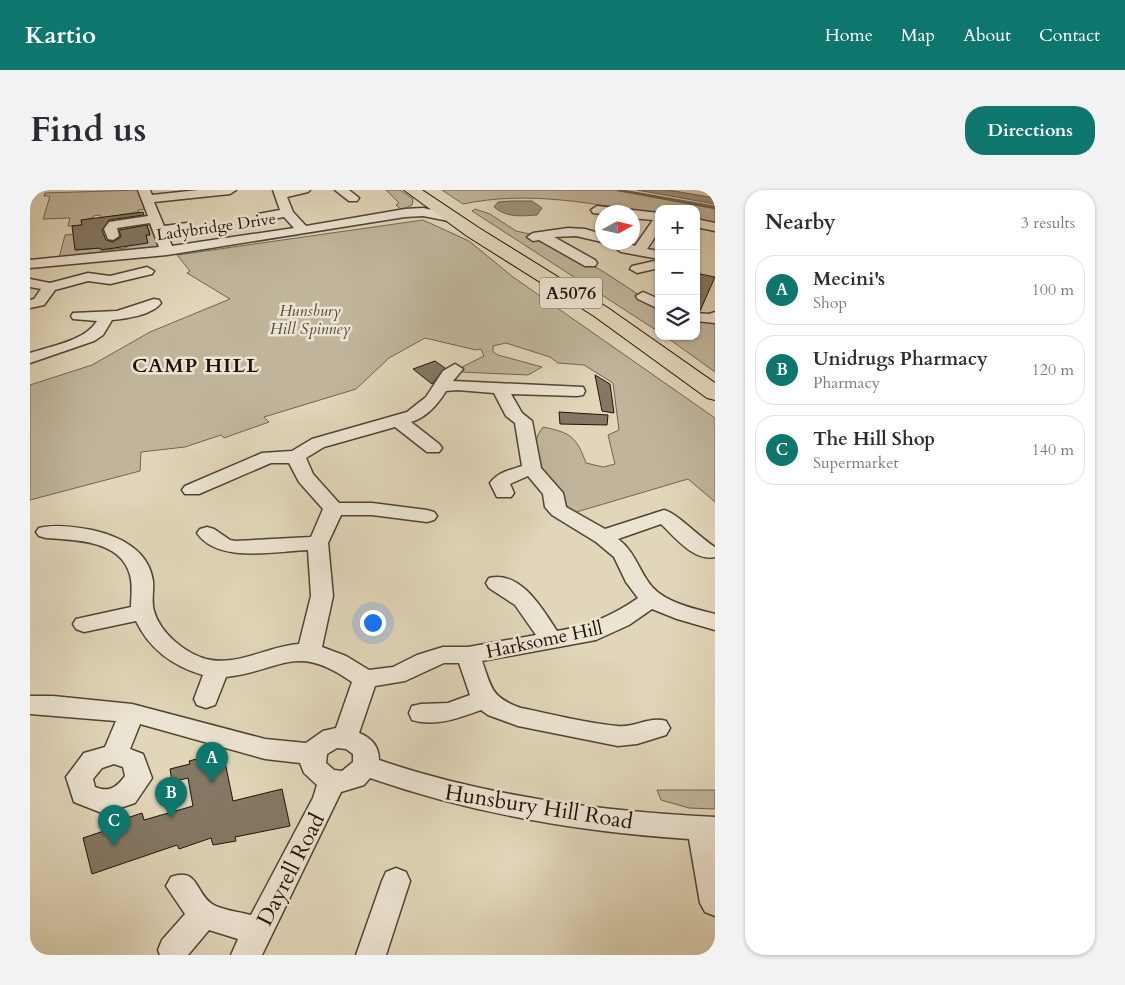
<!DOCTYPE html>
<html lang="en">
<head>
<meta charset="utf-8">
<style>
	body { margin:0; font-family:Cardo,serif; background:#f2f2f3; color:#2b2b33 }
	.controls { position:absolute; right:15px; top:15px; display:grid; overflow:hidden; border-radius:10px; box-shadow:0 1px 4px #0004 }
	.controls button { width:45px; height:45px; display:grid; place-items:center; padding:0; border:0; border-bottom:1px solid #e1e1e2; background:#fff; color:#2b2b33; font:25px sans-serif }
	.compass { position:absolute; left:565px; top:15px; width:45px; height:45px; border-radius:50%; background:#fff; box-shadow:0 1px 4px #0004; rotate:82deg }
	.you { position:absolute; left:342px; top:432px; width:18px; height:18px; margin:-12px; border:4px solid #fff; border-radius:50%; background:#1a73e8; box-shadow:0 0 0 8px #1a73e833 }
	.badge { display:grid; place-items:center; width:32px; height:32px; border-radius:50%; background:#0f766e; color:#fff; font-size:16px; font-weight:700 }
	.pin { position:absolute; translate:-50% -41px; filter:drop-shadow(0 1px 2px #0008) }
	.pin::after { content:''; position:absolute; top:26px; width:18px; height:15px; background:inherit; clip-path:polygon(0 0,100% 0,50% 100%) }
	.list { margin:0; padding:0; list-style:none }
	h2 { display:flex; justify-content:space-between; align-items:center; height:65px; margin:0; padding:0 20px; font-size:21px }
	h2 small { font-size:16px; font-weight:400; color:#7c7c81 }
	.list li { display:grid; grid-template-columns:32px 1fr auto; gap:15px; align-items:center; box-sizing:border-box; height:70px; margin:0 10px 10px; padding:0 10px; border:1px solid #e1e1e2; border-radius:20px }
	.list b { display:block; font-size:19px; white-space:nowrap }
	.list p { margin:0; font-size:16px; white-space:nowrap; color:#7c7c81 }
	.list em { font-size:16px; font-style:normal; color:#7c7c81 }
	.icon { flex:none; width:28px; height:28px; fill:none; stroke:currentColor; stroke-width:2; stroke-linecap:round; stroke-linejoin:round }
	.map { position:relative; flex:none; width:685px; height:765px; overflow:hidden; border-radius:20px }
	header { display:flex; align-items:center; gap:30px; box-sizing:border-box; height:70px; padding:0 25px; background:#0f766e; color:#fff }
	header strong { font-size:24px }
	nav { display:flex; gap:28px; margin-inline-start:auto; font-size:18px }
	.intro { display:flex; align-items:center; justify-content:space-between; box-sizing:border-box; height:120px; padding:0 30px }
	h1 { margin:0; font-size:35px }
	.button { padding:12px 22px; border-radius:20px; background:#0f766e; color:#fff; font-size:18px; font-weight:700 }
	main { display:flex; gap:30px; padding:0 30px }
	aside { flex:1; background:#fff; border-radius:20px; box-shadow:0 1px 4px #0004 }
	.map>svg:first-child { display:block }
</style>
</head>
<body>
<header>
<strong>Kartio</strong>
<nav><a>Home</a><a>Map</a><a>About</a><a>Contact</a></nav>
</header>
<div class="intro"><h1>Find us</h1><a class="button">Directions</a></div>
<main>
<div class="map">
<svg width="685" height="765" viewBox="0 0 685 765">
	<rect width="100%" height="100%" fill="#e1d6b9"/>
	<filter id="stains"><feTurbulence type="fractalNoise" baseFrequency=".004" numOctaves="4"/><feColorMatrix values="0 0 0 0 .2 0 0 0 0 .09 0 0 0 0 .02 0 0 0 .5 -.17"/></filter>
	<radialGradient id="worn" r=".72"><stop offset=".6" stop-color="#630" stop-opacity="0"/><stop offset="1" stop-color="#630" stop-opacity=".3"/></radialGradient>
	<g fill="#c0b59b" stroke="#706451">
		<path d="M109 0 116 19 108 20 109 22 71 28 70 25 63 26V28L51 30 52 35 38 36 40 28 13 29 20 6H14L15 3Z"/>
		<path d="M356 0H370L383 9 382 15 372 20 366 15 369 13Z"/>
		<path d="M412 0H592L685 16V33L666 30V19H629V24C562 14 500 0 433 14Z"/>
		<path d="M445 19 460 24 486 41 500 44 571 80 629 118V142L442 21Z"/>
		<path d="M393 30 439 51 483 87 685 228V312L658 289 543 323C525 300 490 266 513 237 541 243 546 246 556 273L573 277 585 274 578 245 589 240 583 193 554 175 528 173 520 167 476 153 463 156V162L468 165 512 177 498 185 431 182 430 178 454 166 451 159 446 160 395 148 359 168 326 199 234 227 239 232 194 248 191 245 155 257 111 262 110 281 0 310V195L62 175 120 142 200 109 157 83 160 81 147 65Z"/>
		<path d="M102 35H120L128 56 122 59 29 68 35 45 45 44 46 60 70 58 71 60 95 58 120 44 119 40 110 41 109 36Z"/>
		<path d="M666 129 685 133V182L635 146H666Z"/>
		<path d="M627 600H685V619L659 618 631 610Z"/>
	</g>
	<g fill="#9f947c" stroke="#6c604d">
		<path d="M607 0H638L685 8V14Z"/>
		<path d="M481 11H502L512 18 507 25C492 26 477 28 464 17L468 12Z"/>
	</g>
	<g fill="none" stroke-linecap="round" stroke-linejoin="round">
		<path stroke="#6c604d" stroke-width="2.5" d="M588 0 685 18"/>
	</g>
	<g fill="#847864" stroke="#1f1307">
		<path d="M113 22 114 25 79 30 72 40 76 50 83 52 91 47 89 40 117 35 120 45H116L118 53 71 60 70 58 45 60 42 36 52 35 51 30Z"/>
		<path d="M670 84 685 87 670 121H666V92Z"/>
		<path d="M405 171 415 178 402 194 383 179Z"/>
		<path d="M565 185 580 194 584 223 572 221Z"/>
		<path d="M529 222 578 225 577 235 530 234Z"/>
		<path d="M193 562 203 611 252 599 260 636 205 647 206 651 183 655 181 648 149 659 147 655 62 684 53 648 89 636 88 631 112 623 114 630 163 616 158 588 142 592 140 579 160 574 159 571Z"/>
	</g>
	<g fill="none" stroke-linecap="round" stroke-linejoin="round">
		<g stroke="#504434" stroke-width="3">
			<g id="minor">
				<path d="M108 0H120L122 5 168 0H206L200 4 124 12 134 36 157 33 163 37 161 40 137 44 142 56 264 38 254 27 232 31 226 27 228 24 250 20 243 0H280L278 2 257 7 263 22 276 36 375 19 393 18 428 25 430 28 424 32 393 26 375 27 137 65 0 78V70L129 57 120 33 87 38 89 46 83 50 78 49 74 39 79 32 118 26Z"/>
				<path d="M305 0H319L329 8 327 11H319Z"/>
				<path d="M567 16 585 18 591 22H572V24L563 23 561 20Z"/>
				<path d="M602 20 629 23V41L617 59 629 61V69L591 62 577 52H594L605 56 623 30 602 28V22H597Z"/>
				<path d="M666 29 685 33V41L666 37Z"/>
				<path d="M538 38 555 39 572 44V52L546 46 524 47 565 70 567 73 565 76H555L509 50 503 51 497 47 503 43Z"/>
				<path d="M629 70V78L607 83 600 79 602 76Z"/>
				<path d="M117 77 124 81 122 84 80 94 58 91 25 100 14 115 0 118V110L4 109 11 99 0 97V89L20 93 58 83 80 86Z"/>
				<path d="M613 102 629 109V119L608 109 606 106Z"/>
				<path d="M124 109 129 110 131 113C122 125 96 129 82 130L73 145 64 151 0 173V163C21 156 55 151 67 131L43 129 41 126 43 123 87 121Z"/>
				<path d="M685 122V133L666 131V123L679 124Z"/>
				<path d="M425 174 433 179 423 191 553 197 555 201 553 205 547 206 481 204 492 223 502 231 511 278 533 303 536 317 575 339 634 320C647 323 670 348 685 357V367C664 372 644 346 631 334L588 349C603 360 607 375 617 390 630 412 662 418 685 424V440L647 429 622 419 599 435 566 450 452 471C462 499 461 507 491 518 522 524 555 533 587 536 604 538 620 526 636 531L640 538 636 545 607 554 588 556 488 536 458 525 451 520C429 528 406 537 382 530L379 523 382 516 391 514 418 513 440 505 429 473H414L375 491 345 496 329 543C342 548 349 557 349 570 458 607 571 621 685 627V726L675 722 670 713 659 649C550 642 444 624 340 588L334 595 311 602 232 765H201L208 749 179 740 158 765H130L128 760 132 750 155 724 136 696 141 687C168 677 165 702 182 714 191 720 210 722 221 725L283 608 287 595 274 583 270 573 235 569 110 534 100 559 113 564 122 588 105 613 96 616 72 623 44 612 36 587 54 563 75 557 86 531 0 524V506H23L102 514 235 549 276 553 293 541 306 538 322 492C265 452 254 480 196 487L185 515 176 518 167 515 164 509 173 485C143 476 120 460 106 431L54 442 46 439 43 434 46 429 101 417C101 407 103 395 100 385 91 350 45 350 16 348L9 346 6 342 9 338C25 334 46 337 62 340 89 346 119 360 123 391 124 401 121 411 124 421 130 443 155 463 176 469 207 477 238 456 269 454L281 406 278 360C246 361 188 374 167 343L170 339 177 337 184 339 200 350 206 351 281 347 293 319 269 292 259 273H241L169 304H155L152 300 155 296 232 263 262 261 282 249 377 222 396 207 413 181ZM427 200 464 203 476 226 485 233 492 276C480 280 468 282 460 293L467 307H481L484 303 480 294 498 286 513 304 515 317 522 325 566 352 584 367 596 392 608 408C582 426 558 436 527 441 513 420 491 380 459 388L456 393 459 398 485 415 506 445 438 457H413L387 465 363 477 339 480 316 466 292 457 303 406 298 353 311 325H342L397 332 404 330 407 326 404 322 397 320 342 313H309L283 284 276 268 294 257 365 237 397 262H409L412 258 409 254 381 232C396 228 408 214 416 201ZM307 558 316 559 323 564V572L312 581 304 580 296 573 297 564ZM84 574 93 577 95 586C87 597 79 603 65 597L63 589 72 578Z"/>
				<path d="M366 678 376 682 380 691 356 765H326L352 691 356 682Z"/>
			</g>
		</g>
		<g stroke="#1f1307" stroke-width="2">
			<path id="highway" d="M374 0H392L449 38 578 118 685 193V210L677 208 564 126 437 46Z"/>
		</g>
		<use href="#minor" fill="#ece4d2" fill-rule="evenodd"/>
		<use href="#highway" fill="#e1d6b9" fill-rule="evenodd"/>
	</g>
	<g text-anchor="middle" stroke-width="5" stroke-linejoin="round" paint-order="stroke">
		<g font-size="16" fill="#1f1307" stroke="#ece4d2">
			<text transform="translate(186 36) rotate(-8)" y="6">Ladybridge Drive</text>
		</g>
		<g font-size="16" font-style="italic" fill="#574c3b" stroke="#ece4d2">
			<text x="280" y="126">Hunsbury<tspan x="280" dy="18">Hill Spinney</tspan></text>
		</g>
		<rect fill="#ece4d2" stroke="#5c5244" stroke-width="1" x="510" y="87.5" width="62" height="31" rx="4"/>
		<g font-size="18" font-weight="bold" fill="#1f1307">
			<text x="541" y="109">A5076</text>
		</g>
		<g font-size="19" fill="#1f1307" stroke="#ece4d2">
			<text transform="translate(514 449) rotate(-12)" y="7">Harksome Hill</text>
		</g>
		<g font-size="20" font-weight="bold" letter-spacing="1" fill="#1f1307" stroke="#ece4d2">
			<text x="166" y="182">CAMP HILL</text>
		</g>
		<g font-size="22" fill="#1f1307" stroke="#ece4d2">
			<text transform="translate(509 616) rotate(9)" y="8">Hunsbury Hill Road</text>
			<text transform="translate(260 679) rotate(-63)" y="8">Dayrell Road</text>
		</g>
	</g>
	<rect width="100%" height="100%" filter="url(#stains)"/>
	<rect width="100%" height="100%" fill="url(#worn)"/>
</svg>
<div class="controls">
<button>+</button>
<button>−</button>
<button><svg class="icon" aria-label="layers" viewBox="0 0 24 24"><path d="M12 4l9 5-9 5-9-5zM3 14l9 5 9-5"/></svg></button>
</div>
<svg class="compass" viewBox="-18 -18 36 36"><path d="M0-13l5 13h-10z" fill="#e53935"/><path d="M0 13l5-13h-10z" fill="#7c7c81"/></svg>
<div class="you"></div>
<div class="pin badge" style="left:182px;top:593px">A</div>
<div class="pin badge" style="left:141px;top:628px">B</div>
<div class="pin badge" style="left:84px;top:656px">C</div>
</div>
<aside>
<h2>Nearby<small>3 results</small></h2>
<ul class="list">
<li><span class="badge">A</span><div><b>Mecini's</b><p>Shop</p></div><em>100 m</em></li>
<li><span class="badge">B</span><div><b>Unidrugs Pharmacy</b><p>Pharmacy</p></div><em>120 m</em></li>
<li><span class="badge">C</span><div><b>The Hill Shop</b><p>Supermarket</p></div><em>140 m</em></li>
</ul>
</aside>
</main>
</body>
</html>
